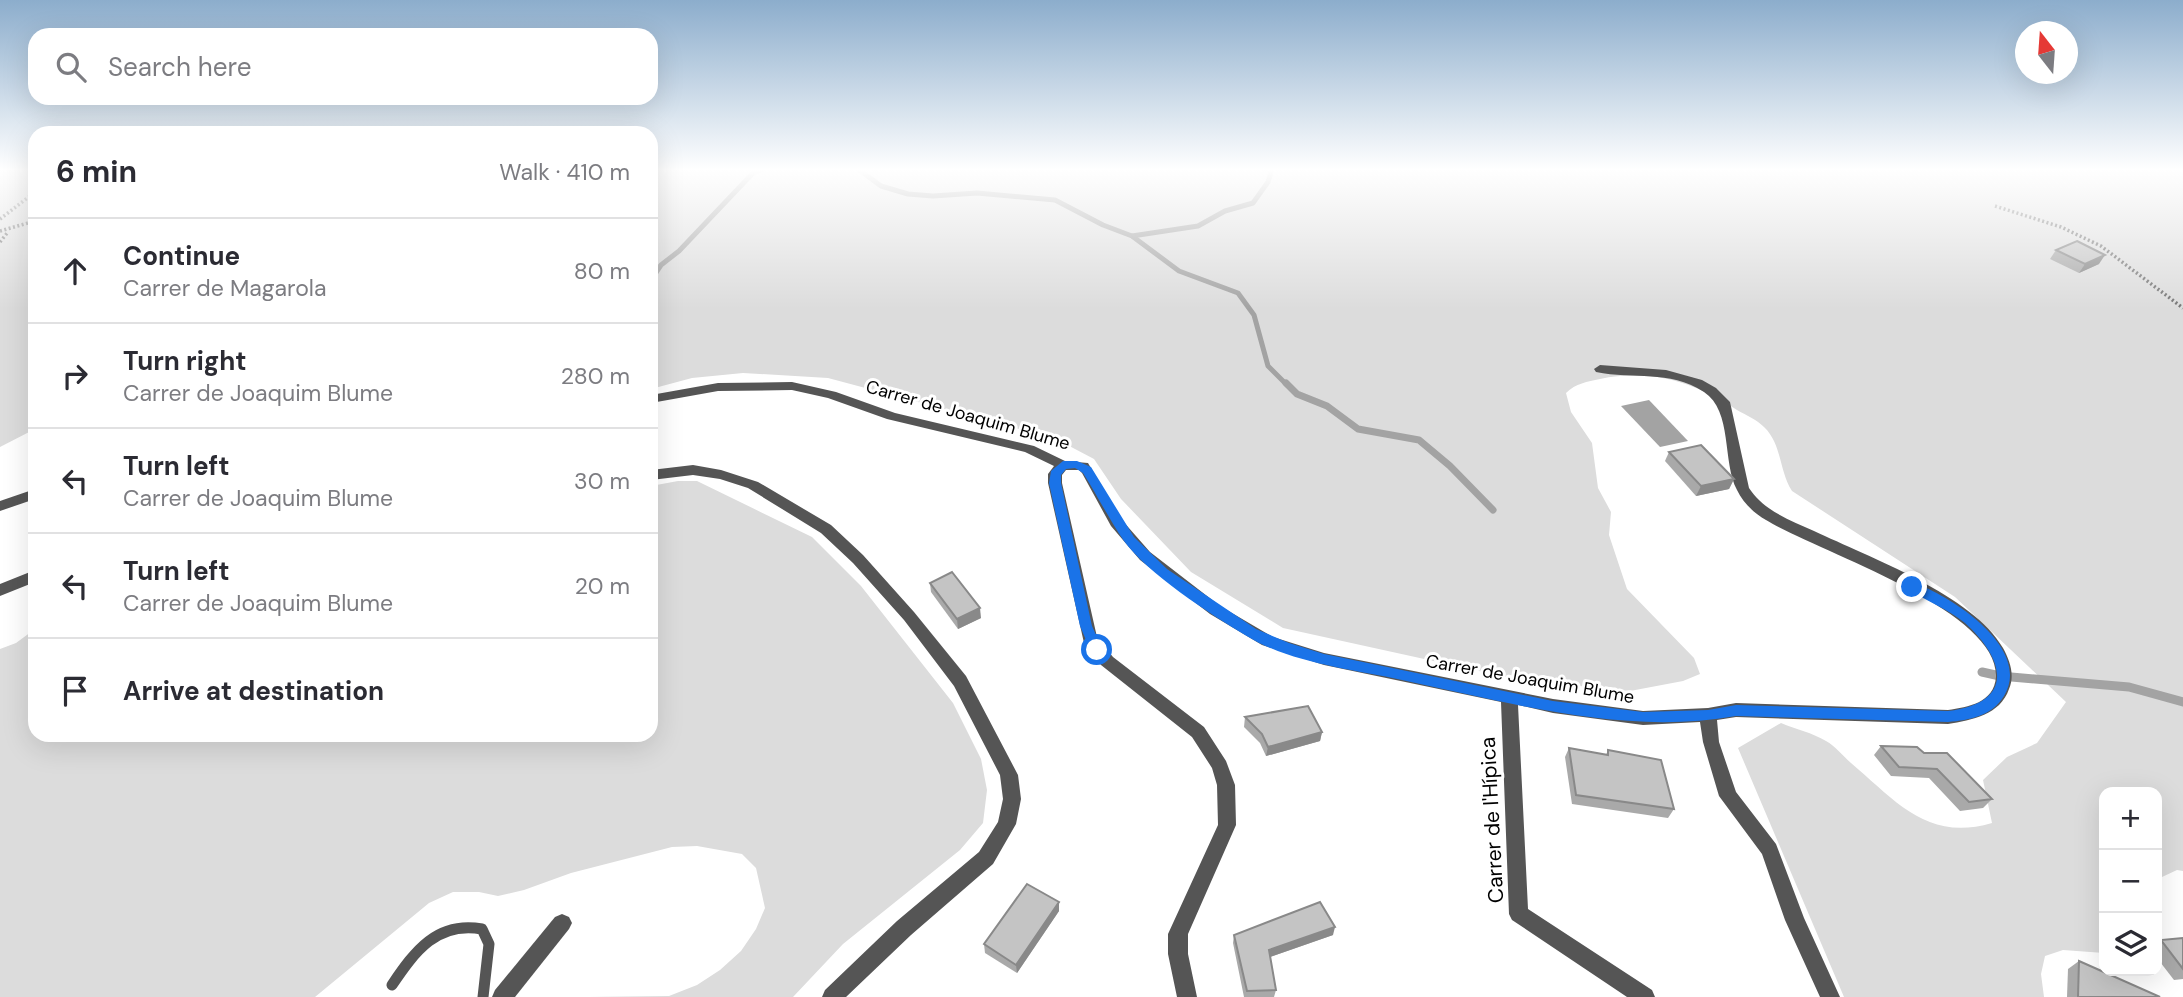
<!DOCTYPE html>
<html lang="en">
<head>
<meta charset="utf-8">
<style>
	body { margin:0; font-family:"DM Sans",sans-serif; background:#f2f2f3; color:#2b2b33 }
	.controls { position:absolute; right:21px; bottom:21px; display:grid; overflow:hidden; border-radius:14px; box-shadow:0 7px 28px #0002 }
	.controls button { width:63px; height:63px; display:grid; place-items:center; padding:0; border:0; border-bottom:2px solid #e1e1e2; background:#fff; color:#2b2b33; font:35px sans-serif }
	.compass { position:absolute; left:2015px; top:21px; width:63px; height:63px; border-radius:50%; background:#fff; box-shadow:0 7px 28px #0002; rotate:343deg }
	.stop { position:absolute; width:21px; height:21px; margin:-16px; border:5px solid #1a73e8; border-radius:50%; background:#fff }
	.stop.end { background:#1a73e8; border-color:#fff; box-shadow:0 2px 7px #0008 }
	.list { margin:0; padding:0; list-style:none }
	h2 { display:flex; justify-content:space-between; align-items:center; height:91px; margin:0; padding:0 28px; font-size:30px }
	h2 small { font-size:23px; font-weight:400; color:#7c7c81 }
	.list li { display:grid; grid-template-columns:46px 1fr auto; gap:21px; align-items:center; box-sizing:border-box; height:105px; padding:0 28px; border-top:2px solid #e1e1e2 }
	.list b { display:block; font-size:26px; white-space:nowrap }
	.list p { margin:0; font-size:23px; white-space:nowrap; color:#7c7c81 }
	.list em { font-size:23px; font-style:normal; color:#7c7c81 }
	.icon { flex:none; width:38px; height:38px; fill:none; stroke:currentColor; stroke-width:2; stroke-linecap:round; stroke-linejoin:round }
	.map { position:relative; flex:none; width:2183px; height:997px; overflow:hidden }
	.search { position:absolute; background:#fff; box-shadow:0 7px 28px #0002; left:28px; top:28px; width:630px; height:77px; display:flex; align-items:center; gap:18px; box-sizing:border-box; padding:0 24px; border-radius:21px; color:#7c7c81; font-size:26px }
	.panel { position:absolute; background:#fff; box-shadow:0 7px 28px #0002; left:28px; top:126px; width:630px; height:616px; border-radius:21px }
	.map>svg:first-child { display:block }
</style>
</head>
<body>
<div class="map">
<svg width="2183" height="997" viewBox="0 0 2183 997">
	<rect width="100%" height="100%" fill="#fff"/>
	<g fill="#dcdcdc">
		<path d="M0 169H35V429L0 447Z"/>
		<path d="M651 169H2183V871L2177 870 2162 877 2161 894 2157 900V792H2104V953L2063 950 2045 956 2041 974 2044 997H1844L1738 748 1781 723C1795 729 1813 733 1826 741 1835 746 1843 756 1851 763 1896 801 1927 842 1992 823L1983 780 2007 757 2037 743 2066 702 1955 597 1792 491C1779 471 1782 444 1764 427 1757 420 1746 415 1737 410 1695 382 1650 368 1600 379 1587 382 1576 383 1566 393L1571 412 1592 443 1598 488 1611 512 1609 535 1627 589 1694 658 1700 674 1683 681 1630 691 1520 680 1283 628 1191 572 1121 499 1094 459 1056 439 828 378 743 373 692 378 651 389Z"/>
		<path d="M678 481H697L812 537 861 586 953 703 981 759 987 790 983 823 960 850 843 944 793 997H589L669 996 697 985 720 970 741 951 756 929 765 908 756 868 742 854 697 846 672 847 571 873 524 890 498 896 479 892H453L429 903 315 997H0V649L16 643 35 629V735H651V486Z"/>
	</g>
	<path fill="#a3a3a3" d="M1649 400 1688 441 1660 447 1621 406Z"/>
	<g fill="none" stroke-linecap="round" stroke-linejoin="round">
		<g stroke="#a3a3a3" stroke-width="5">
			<path d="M858 169 881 186 908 194 933 196 977 193 1055 200 1103 225 1132 236 1179 271 1238 293 1254 315 1268 366 1287 385"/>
			<path d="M1132 236 1198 226 1225 211 1253 203 1268 182 1272 169"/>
			<path d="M651 280 661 265 679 251 753 173 763 169"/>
		</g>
		<path stroke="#a3a3a3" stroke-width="7" d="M1286 383 1297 394 1327 406 1358 429 1419 440 1450 466 1493 510"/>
		<path stroke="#a3a3a3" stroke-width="9" d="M1982 672 2000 676 2129 687 2183 702"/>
		<g stroke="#777" stroke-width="3.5" stroke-dasharray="2 2.5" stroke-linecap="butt">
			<path d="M1995 206 2061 227 2101 246 2183 308"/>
			<path d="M0 219 35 192"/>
			<path d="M0 231 35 221"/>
			<path d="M0 242 8 232"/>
		</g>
		<path stroke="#555" stroke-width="11" d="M392 985C415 951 437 921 482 929L489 944 483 997"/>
		<g fill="#555" fill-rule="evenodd">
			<path d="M1600 365 1666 370 1702 380 1716 388 1730 402 1749 488C1764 511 1790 520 1814 531 1869 557 1974 596 2003 648 2010 661 2015 675 2009 689 2000 715 1972 720 1948 724L1736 717 1717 720 1719 742 1736 792 1776 844 1804 918 1840 997H1820L1785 920 1762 854 1719 796 1703 742 1700 722 1643 725 1553 713 1518 705 1528 909 1652 990 1655 997H1627L1512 920 1509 914 1501 702 1324 665 1262 645 1210 614 1140 560 1111 526 1082 473 1079 470H1066L1062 475V483L1097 637 1113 657 1204 727 1226 761 1235 785 1236 825 1188 934V954L1197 997H1177L1168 954V934L1218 825 1217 785 1212 768 1192 737 1101 665 1084 643 1048 483V474L1054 466 1025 452 887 419 828 398 792 390 718 391 651 403V395L718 383 792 382 836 392 895 413 1034 446 1065 461 1088 463 1121 519 1150 552 1220 606 1273 637 1324 653 1553 699 1643 711 1708 708 1736 703 1948 710C1968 707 1994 703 1996 677 1999 609 1816 551 1766 520 1754 513 1743 503 1737 490 1722 462 1733 411 1704 392 1668 369 1634 380 1596 372L1594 369Z"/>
			<path d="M35 570V582L0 596V584Z"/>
			<path d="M562 914 569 917 572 923 569 929 515 997H492L495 990 555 917Z"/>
		</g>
		<g fill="#555" fill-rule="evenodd">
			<path d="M693 465 721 470 758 482 831 525 863 555 914 612 966 676 1018 775 1021 799 1016 824 993 864 911 935 846 997H822L825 990 897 921 979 852 998 822 1003 799 1000 775 954 686 904 620 853 563 821 533 748 488 720 479 693 475 651 480V470Z"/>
			<path d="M35 489V499L0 511V501Z"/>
		</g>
	</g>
	<g fill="#a9a9a9">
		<path d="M2056 250 2099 264 2079 273 2050 259Z"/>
		<path d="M1669 452 1734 479 1729 489 1696 496 1665 461Z"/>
		<path d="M930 583 981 618 958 629 931 592Z"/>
		<path d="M1245 717 1322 732 1320 741 1266 756 1260 743 1244 727Z"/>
		<path d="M1881 746 1924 753 1992 799 1983 808 1960 811 1929 778 1891 776 1874 755Z"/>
		<path d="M1569 748 1606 755 1608 750 1674 809 1668 818 1572 804 1565 757Z"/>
		<path d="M1059 902V911L1017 973 985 953 984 944Z"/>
		<path d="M1234 935H1333L1270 957 1276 990 1274 997H1244L1233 943Z"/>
		<path d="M2183 938V979L2174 980 2157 958V943L2161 940Z"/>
		<path d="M2079 961 2160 997H2067L2068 969Z"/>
	</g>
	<g fill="#898989">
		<path d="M2105 255 2099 264 2079 273 2085 264Z"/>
		<path d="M1734 479 1729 489 1696 496 1701 486Z"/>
		<path d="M980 608 981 618 958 629 957 619Z"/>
		<path d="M1322 732 1320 741 1266 756 1268 747Z"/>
		<path d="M1059 902V911L1017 973 1016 965Z"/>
		<path d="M1335 927 1333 935 1267 958 1269 950Z"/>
	</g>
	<g fill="#c4c4c4" stroke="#898989" stroke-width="2">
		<path d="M2077 241 2105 255 2085 264 2056 250Z"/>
		<path d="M1701 445 1734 479 1701 486 1669 452Z"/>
		<path d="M952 572 980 608 957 619 930 583Z"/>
		<path d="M1308 706 1322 732 1268 747 1262 734 1245 717Z"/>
		<path d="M1881 746 1917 747 1924 753H1947L1992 799 1969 802 1937 769 1899 767Z"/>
		<path d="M1569 748 1608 755V750L1661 760 1674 809 1576 795Z"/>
		<path d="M1027 884 1059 902 1016 965 984 944Z"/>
		<path d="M1320 902 1335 927 1269 950 1276 990 1247 991 1234 935Z"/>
		<path d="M2183 938V969L2161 940Z"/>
		<path d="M2079 961 2160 997H2078Z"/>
	</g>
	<linearGradient id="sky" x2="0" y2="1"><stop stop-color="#8cadcc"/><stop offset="0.55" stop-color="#fff"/><stop offset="1" stop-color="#fff" stop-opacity="0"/></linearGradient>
	<rect width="2183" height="309" fill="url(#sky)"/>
	<path fill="#1a73e8" d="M1063 461H1077L1091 467 1134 537 1167 569 1256 629 1289 643 1324 654 1553 701 1643 712 1708 710 1736 705 1948 711C2014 703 2007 661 1965 623 1949 610 1926 600 1908 590V584L1912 582C1950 595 2033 648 2004 696 1992 716 1970 720 1948 722L1736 716C1624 736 1511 703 1402 680 1350 669 1290 663 1245 635 1210 614 1147 573 1124 541 1109 519 1097 495 1083 473L1075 468 1066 469 1061 475V483L1092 626 1103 650 1097 655 1092 654 1080 626 1049 483 1051 471Z"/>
	<g text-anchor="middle" stroke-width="6" stroke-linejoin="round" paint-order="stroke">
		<g font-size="18" fill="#000" stroke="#fff">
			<text transform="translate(968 415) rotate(16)" y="6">Carrer de Joaquim Blume</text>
			<text transform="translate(1530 679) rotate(10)" y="6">Carrer de Joaquim Blume</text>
		</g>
		<g font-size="21" fill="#000" stroke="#fff">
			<text transform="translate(1492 820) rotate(-93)" y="7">Carrer de l'Hípica</text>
		</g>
	</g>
</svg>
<div class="controls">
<button>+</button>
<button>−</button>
<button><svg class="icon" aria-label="layers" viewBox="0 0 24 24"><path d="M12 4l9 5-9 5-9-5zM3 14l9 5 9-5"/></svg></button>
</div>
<svg class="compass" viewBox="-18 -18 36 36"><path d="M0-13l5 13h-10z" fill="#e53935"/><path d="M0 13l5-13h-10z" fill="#7c7c81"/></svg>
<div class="stop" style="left:1097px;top:650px"></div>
<div class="stop end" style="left:1912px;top:587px"></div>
<div class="search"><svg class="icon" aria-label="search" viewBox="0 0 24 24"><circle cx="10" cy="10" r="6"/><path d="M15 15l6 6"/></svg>Search here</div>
<section class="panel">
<h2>6 min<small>Walk · 410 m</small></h2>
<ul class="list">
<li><svg class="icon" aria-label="ahead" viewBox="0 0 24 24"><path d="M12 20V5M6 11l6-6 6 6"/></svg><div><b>Continue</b><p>Carrer de Magarola</p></div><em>80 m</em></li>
<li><svg class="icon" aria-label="right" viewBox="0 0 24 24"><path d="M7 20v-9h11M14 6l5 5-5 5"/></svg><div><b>Turn right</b><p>Carrer de Joaquim Blume</p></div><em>280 m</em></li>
<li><svg class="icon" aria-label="left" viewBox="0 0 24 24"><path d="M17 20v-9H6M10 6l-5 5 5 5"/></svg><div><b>Turn left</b><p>Carrer de Joaquim Blume</p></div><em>30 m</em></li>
<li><svg class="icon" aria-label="left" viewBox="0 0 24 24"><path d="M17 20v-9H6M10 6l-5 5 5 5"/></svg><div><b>Turn left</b><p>Carrer de Joaquim Blume</p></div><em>20 m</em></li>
<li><svg class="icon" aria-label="arrive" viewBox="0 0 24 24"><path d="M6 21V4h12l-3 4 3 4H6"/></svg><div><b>Arrive at destination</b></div></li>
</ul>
</section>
</div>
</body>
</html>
